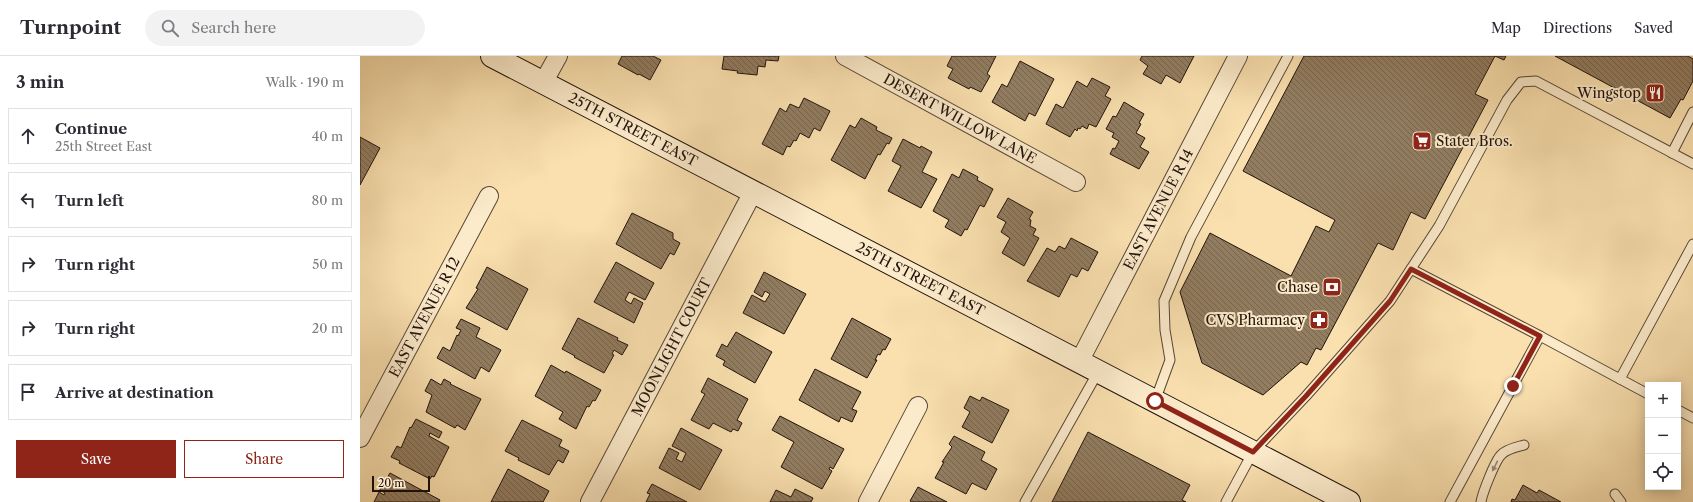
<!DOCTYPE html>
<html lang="en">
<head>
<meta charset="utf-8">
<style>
	body { margin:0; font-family:"Libre Caslon Text",serif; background:#f2f2f3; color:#2b2b33 }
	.controls { position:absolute; right:12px; bottom:12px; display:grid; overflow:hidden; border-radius:0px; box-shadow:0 2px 10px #0003 }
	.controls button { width:36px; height:36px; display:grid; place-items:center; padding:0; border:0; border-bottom:1px solid #e1e1e2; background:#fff; color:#2b2b33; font:20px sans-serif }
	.scale { position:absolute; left:12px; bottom:10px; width:58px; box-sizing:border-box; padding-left:4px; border:2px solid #21120c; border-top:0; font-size:11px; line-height:14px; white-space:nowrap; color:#21120c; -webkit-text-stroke:3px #fcebcb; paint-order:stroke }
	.stop { position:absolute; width:12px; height:12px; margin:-9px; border:3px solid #8f2418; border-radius:50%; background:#fff }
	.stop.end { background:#8f2418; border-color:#fff; box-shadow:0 1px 4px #0008 }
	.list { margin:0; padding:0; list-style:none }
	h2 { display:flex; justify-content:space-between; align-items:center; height:52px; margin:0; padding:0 16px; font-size:17px }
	h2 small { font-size:13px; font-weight:400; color:#7c7c81 }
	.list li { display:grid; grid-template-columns:26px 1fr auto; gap:12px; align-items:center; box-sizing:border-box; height:56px; margin:0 8px 8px; padding:0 8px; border:1px solid #e1e1e2; border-radius:0px }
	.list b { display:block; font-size:15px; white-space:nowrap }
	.list p { margin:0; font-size:13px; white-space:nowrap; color:#7c7c81 }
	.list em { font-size:13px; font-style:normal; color:#7c7c81 }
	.actions { display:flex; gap:8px; padding:12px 16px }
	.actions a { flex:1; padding:9px 0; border:1px solid #8f2418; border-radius:0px; text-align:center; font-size:14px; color:#8f2418 }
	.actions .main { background:#8f2418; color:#fff }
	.icon { flex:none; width:22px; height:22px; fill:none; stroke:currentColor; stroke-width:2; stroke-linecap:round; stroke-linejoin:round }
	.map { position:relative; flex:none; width:1333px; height:446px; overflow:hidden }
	header { display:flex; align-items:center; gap:24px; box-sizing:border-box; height:56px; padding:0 20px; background:#fff; border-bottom:1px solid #e1e1e2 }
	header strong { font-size:19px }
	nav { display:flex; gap:22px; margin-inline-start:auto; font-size:14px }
	.search { width:280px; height:36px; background:#f2f2f3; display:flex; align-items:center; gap:10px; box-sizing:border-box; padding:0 14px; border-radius:22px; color:#7c7c81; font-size:15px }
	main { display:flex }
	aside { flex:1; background:#fff }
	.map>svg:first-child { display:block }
</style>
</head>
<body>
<header>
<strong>Turnpoint</strong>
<div class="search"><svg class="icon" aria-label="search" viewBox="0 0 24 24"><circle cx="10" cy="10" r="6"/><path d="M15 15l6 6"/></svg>Search here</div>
<nav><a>Map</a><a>Directions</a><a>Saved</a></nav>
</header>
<main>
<aside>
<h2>3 min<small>Walk · 190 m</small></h2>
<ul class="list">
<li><svg class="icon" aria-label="ahead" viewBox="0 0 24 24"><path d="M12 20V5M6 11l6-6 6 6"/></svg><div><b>Continue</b><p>25th Street East</p></div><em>40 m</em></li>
<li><svg class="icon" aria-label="left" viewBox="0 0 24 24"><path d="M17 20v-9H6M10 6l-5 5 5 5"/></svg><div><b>Turn left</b></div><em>80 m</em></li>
<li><svg class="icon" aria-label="right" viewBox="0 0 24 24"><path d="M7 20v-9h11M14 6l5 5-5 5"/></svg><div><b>Turn right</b></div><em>50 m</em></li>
<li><svg class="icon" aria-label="right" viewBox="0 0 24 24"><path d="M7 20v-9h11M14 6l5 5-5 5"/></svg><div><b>Turn right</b></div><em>20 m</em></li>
<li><svg class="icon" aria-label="arrive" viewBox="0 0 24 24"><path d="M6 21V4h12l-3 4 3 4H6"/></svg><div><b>Arrive at destination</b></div></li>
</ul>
<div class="actions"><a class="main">Save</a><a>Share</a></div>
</aside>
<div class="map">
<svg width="1333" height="446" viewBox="0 0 1333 446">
	<defs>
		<pattern id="building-back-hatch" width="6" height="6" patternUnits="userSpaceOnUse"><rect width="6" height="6" fill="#927d61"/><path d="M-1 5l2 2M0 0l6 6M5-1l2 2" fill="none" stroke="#77654e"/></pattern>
	</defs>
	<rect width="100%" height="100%" fill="#fae0af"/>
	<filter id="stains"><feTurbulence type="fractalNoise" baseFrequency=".005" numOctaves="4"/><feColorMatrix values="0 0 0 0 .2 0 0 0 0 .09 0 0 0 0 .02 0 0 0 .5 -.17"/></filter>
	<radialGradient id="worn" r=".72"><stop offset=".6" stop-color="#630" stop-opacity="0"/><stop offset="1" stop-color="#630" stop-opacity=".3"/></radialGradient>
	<g fill="url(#building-back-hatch)" stroke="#21120c">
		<path d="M262 0H293L301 4 290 24 279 18 278 19 258 8Z"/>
		<path d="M364 0H419L418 5 406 4 405 11 398 10 397 19 377 17 378 15 362 13Z"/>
		<path d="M592 0H636L627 18 630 20 621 36 610 31 609 33 588 22 593 13 587 10Z"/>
		<path d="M782 0H834L820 27 806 19 801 28 783 18 788 10 780 4Z"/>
		<path d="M944 0H1146L1144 4 1135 0 1115 38 1128 44 1065 163 1051 156 1033 194 1018 187 961 294 956 292 947 309 941 306 903 339 842 307 820 236 850 177 931 220 956 170 969 176 975 164 883 115Z"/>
		<path d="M1195 0H1328L1333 3V25L1323 44 1321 43 1310 62Z"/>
		<path d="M660 5 694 23 675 60 669 57 665 65 632 46 642 28 647 31Z"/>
		<path d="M732 22 750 31 745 40 751 43 736 71 729 68 727 73 722 70 720 73 718 72 717 75 715 73 710 81 686 68 696 48 703 52 717 25 727 31Z"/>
		<path d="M444 42 470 55 460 75 454 72 449 82 440 77 436 85 434 84 430 91 427 90 423 99 402 88 420 52 426 56 430 48 439 52Z"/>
		<path d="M764 46 784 58 779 67 781 68 776 77 785 82 780 91 789 96 779 113 750 98 753 92 755 93 759 85 752 81 754 77 746 73 753 60 756 61Z"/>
		<path d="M501 62 517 71 516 74 532 82 529 88 527 87 520 99 518 98 505 123 471 104 490 69 495 72Z"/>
		<path d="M0 81 20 92 0 129Z"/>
		<path d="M543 83 560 92 561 90 572 96 562 116 577 123 561 152 528 135 541 110 532 105Z"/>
		<path d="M603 113 618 121 617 124 633 133 624 151 620 149 607 174 605 173 601 180 585 171 589 164 573 155 592 118 599 122Z"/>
		<path d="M648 142 673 156 669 163 671 164 670 170 676 173 673 179 679 182 664 210 642 197 650 182 641 176 646 166 637 161Z"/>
		<path d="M272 157 313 177V183L320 187 314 199 310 197 301 213 256 188Z"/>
		<path d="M711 182 738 196 728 215 722 212 717 221 711 218 699 241 667 225 687 192 695 196 699 190 705 193Z"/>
		<path d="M256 206 294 227 285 244 269 236 265 244 271 248 274 242 283 247 274 267 234 246Z"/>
		<path d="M127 211 168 233 147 274 106 252 118 233 116 232Z"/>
		<path d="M404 216 446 238 424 278 383 257 392 239 405 246 410 238 405 235 402 241 394 236Z"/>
		<path d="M218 262 258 282 257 284 268 289 262 299 254 294 252 298 254 299 244 317 214 301 215 300 202 293Z"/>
		<path d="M492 262 531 283 525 294 523 293 520 299 518 298 515 304H517L507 322 471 303Z"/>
		<path d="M101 263 120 272 116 281 141 294 129 316 121 311 115 323 77 302 83 291 90 295 97 279 98 280 101 274 96 272Z"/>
		<path d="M376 276 412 296 395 327 363 309 365 305 356 300 362 288 367 291Z"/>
		<path d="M191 309 205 317 206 315 241 334 235 345 233 344 229 351 227 350 216 373 199 363 203 356 175 340Z"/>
		<path d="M455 313 501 336 492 353 497 355 492 366 481 361 479 366 439 344Z"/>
		<path d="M348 322 388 343 377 364 382 367 378 375 373 373 371 376 353 367 349 373 331 364 345 338 341 336Z"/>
		<path d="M71 323 81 329 84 323 91 327 90 328 121 343 105 374 97 369 95 372 66 356 72 339 65 335Z"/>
		<path d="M610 340 620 345 622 341 649 354 632 387 602 371 610 356 604 352Z"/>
		<path d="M420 360 484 393 473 413 470 411 469 413 472 415 462 433 421 411 434 386 412 374Z"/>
		<path d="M56 363 82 376 79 382 70 377 69 380 89 391 74 421 72 420 70 423 39 407 40 405 31 401 37 390 41 392 50 371 51 372Z"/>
		<path d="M162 364 202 384 199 390 209 395 203 407 198 404 189 419 158 404 159 402 145 395Z"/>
		<path d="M321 372 362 394 340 434 299 412 309 392 319 397 316 403 322 406 326 397 312 390Z"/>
		<path d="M728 376 830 429 822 444 826 446H692Z"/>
		<path d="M594 380 625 396 621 404 637 413 626 434 612 427 606 438 575 422 584 406H582L592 391 589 388Z"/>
		<path d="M148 413 189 435 183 446H131Z"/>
		<path d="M30 417 80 444 79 446H14L19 436 24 439 25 437 20 434Z"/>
		<path d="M292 428 327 446H286L290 438 287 437Z"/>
		<path d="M1163 429 1177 437 1179 434 1201 446H1151L1152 443 1155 444Z"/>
		<path d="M558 431 587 446H552L550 445Z"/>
		<path d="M435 433 453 442 451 446H410L416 434 431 441Z"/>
	</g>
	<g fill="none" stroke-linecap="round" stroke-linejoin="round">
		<g stroke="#574635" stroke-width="11">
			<g id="lane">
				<path d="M1312 97 1333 56"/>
				<path d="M1051 213 1180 280"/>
				<path d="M1260 323 1288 338"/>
				<path d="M795 345 810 304 805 274 804 245 831 181 928 0"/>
				<path d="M1318 354 1333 362"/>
				<path d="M1255 438 1261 446"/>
				<path d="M665 446 738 316"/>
				<path d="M866 446 893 396 946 340 1030 245 1079 170 1147 44 1161 26 1176 25 1333 108"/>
				<path d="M1090 446 1180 280 1260 323 1333 188"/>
				<path d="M1121 446C1122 438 1135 405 1141 399 1146 393 1157 391 1164 389"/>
			</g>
		</g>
		<g stroke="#574635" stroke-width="20">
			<g id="street">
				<path id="s1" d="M485 0 716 126"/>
				<path d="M183 27 198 0"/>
				<path id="s2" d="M719 306 878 0"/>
				<path id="s3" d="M0 382 129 140"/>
				<path id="s4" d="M230 446 393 136"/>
				<path d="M508 446 558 350"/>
			</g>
		</g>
		<g stroke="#21120c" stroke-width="24">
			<g id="secondary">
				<path id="s5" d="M132 0 989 446"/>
			</g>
		</g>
		<use href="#lane" stroke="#fcebcb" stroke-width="9"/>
		<use href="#street" stroke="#fcebcb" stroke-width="18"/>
		<use href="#secondary" stroke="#fcebcb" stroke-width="22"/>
	</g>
	<defs><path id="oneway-solid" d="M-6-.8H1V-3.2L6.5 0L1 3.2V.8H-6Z"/></defs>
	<use fill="#998975" href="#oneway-solid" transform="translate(1135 410) rotate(117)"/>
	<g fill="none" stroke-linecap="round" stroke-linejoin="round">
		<path stroke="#8f2418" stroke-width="5" d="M795 345 893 396 946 340 1030 245 1051 213 1180 280 1153 330"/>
	</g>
	<defs>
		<g id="restaurant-square" transform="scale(1)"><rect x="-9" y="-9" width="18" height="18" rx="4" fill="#8f2418" stroke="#fcebcb"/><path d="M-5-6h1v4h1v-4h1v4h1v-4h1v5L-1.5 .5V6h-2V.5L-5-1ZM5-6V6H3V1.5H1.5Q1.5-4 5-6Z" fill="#fff"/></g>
		<g id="supermarket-square" transform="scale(1)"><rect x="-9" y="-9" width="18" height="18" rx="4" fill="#8f2418" stroke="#fcebcb"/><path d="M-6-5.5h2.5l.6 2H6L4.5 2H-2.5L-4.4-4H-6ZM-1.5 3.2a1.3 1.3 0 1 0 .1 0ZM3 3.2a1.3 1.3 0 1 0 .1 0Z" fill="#fff"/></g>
		<g id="bank-square" transform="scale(1)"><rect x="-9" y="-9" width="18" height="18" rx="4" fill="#8f2418" stroke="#fcebcb"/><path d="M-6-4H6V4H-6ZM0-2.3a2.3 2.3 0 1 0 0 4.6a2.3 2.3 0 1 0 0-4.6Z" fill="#fff"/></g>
		<g id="pharmacy-square" transform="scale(1)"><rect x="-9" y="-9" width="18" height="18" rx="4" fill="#8f2418" stroke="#fcebcb"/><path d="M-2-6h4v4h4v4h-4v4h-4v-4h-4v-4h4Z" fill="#fff"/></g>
	</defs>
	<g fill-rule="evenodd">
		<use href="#restaurant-square" x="1295" y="37"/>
		<use href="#supermarket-square" x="1062" y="85"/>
		<use href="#bank-square" x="972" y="231"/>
		<use href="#pharmacy-square" x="959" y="264"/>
	</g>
	<g text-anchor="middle" stroke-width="4" stroke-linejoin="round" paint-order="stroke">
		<g font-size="14" fill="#21120c" stroke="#fcebcb" text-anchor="end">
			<text x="1281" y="42">Wingstop</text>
			<text x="1076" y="90" text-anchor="start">Stater Bros.</text>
			<text x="958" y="236">Chase</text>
			<text x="945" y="269">CVS Pharmacy</text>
		</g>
		<g font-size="14" fill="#21120c" stroke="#fcebcb">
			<text dy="5" stroke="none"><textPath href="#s1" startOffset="131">DESERT WILLOW LANE</textPath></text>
			<text dy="5" stroke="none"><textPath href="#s5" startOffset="159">25TH STREET EAST</textPath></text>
			<text dy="5" stroke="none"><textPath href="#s2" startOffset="172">EAST AVENUE R 14</textPath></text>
			<text dy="5" stroke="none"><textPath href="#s5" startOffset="483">25TH STREET EAST</textPath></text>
			<text dy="5" stroke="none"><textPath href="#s3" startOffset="137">EAST AVENUE R 12</textPath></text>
			<text dy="5" stroke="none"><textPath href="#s4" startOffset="175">MOONLIGHT COURT</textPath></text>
		</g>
	</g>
	<rect width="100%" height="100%" filter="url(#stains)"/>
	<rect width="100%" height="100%" fill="url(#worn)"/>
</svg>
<div class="controls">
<button>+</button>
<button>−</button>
<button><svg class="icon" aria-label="locate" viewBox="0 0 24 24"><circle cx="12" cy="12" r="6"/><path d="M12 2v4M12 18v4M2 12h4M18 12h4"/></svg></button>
</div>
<div class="scale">20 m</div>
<div class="stop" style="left:795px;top:345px"></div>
<div class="stop end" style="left:1153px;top:330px"></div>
</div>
</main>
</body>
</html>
